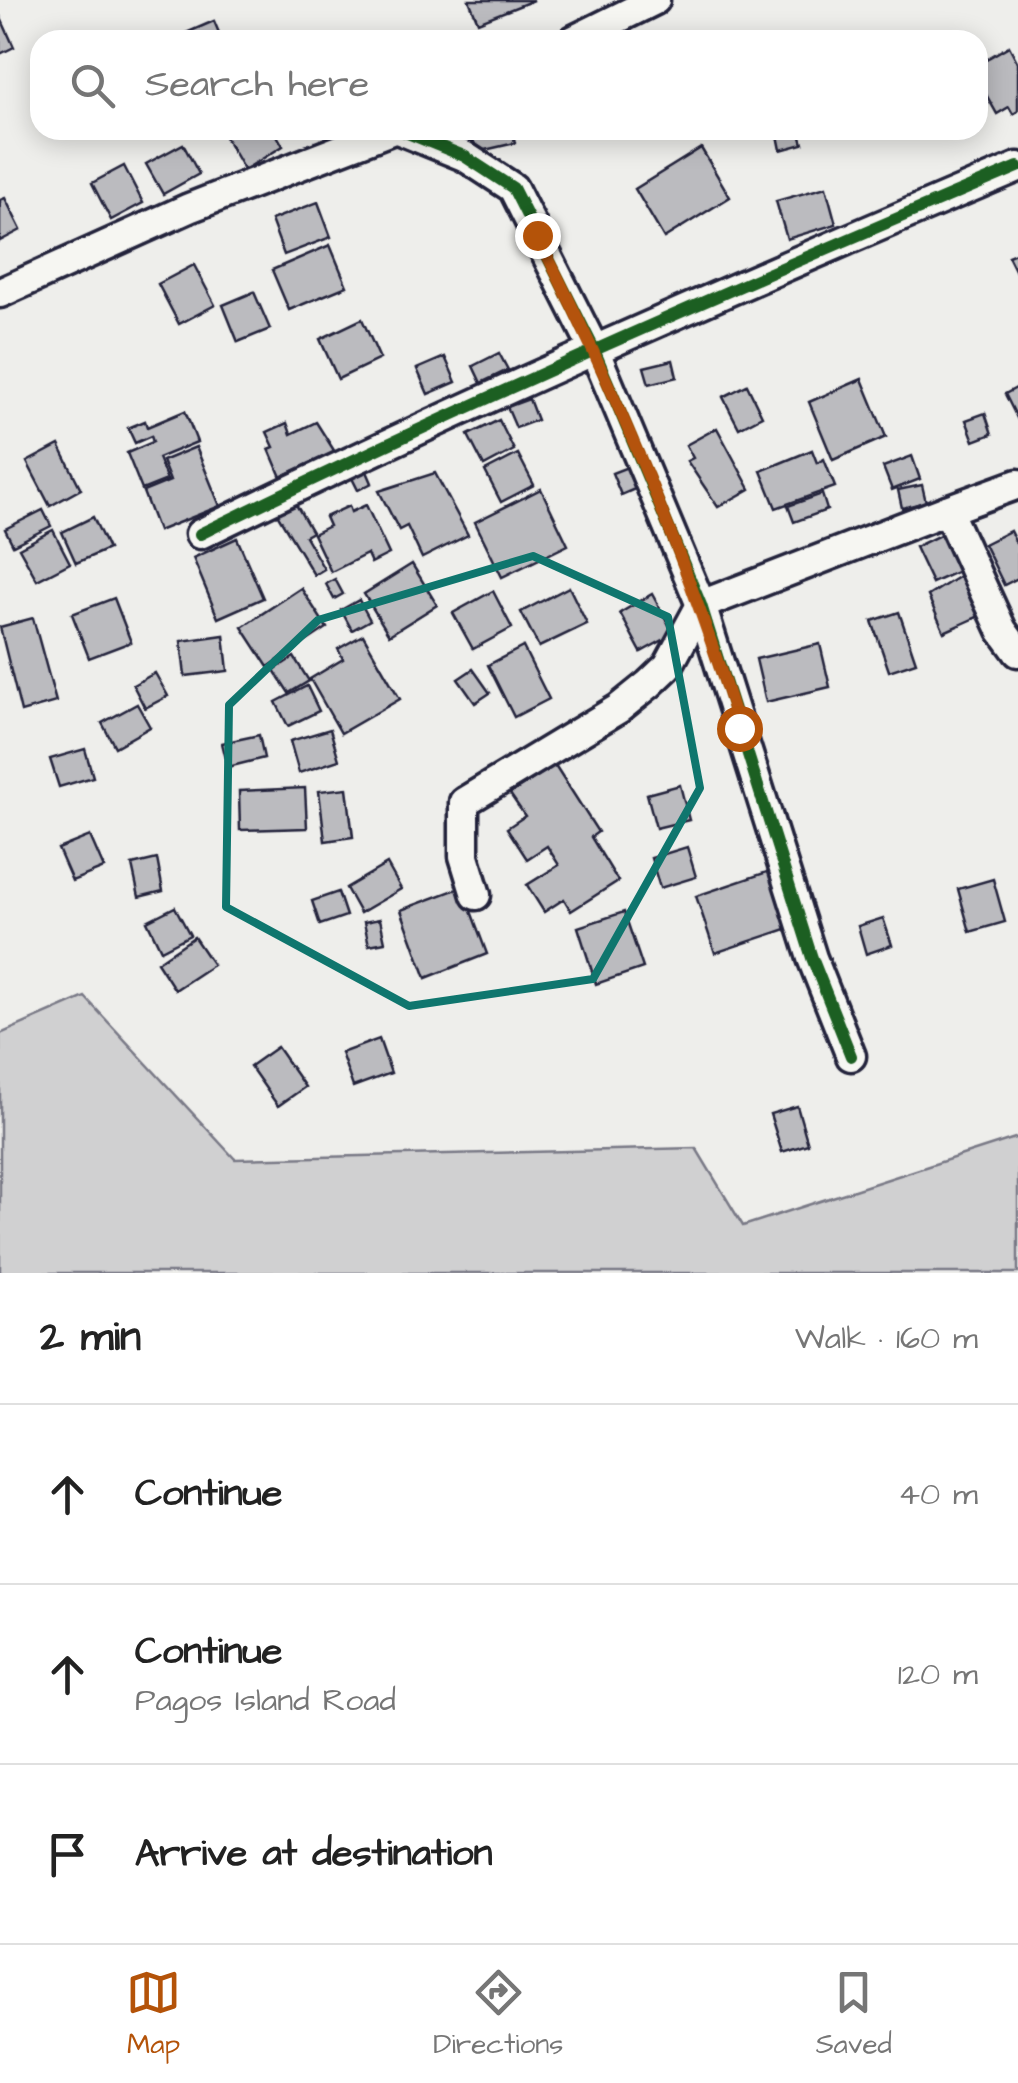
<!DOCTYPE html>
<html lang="en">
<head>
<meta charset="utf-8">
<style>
	body { margin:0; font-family:"Architects Daughter",sans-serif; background:#f6f6f6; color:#222 }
	.stop { position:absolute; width:30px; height:30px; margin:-22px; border:8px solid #b45309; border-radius:50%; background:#fff }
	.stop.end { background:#b45309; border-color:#fff; box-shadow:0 2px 10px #0008 }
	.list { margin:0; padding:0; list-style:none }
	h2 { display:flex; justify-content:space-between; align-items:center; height:130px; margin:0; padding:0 40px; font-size:42px }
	h2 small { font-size:32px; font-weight:400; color:#767676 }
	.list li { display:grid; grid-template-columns:65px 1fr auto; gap:30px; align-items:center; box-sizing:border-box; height:180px; padding:0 40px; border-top:2px solid #e0e0e0 }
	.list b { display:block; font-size:38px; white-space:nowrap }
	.list p { margin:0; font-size:32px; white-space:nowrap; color:#767676 }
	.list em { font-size:32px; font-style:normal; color:#767676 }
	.icon { flex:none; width:55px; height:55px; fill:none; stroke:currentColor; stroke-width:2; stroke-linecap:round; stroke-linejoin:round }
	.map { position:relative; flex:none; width:1018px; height:1273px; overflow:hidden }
	.search { position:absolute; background:#fff; box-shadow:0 5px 25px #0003; left:30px; right:30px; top:30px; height:110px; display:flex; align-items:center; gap:25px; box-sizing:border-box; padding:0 35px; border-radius:30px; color:#767676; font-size:38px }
	.sheet { height:670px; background:#fff }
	nav { display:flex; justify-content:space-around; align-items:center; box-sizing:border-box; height:140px; border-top:2px solid #e0e0e0; background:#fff; font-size:28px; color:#767676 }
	nav a { display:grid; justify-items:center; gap:5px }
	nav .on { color:#b45309 }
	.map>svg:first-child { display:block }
</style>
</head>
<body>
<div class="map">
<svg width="1018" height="1273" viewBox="0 0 1018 1273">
	<rect width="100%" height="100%" fill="#eeeeeb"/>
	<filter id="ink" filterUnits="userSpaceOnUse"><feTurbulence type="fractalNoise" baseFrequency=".01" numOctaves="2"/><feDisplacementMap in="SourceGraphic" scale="20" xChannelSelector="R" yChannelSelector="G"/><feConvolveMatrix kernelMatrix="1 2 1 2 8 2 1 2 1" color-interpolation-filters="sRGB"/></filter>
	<g filter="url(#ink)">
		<path fill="#d0d0d1" stroke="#797986" stroke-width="2.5" d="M85 997 235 1159 696 1148 743 1226 1018 1137V1273H0V1034Z"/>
		<g fill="#bbbbbf" stroke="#22223b" stroke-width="2.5">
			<path d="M469 0H534L478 22Z"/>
			<path d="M0 16 14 47 0 54Z"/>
			<path d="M214 21 222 40H170Z"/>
			<path d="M1009 46 1018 63V111L1013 114 1009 107 997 114 978 80V64Z"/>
			<path d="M221 130H274L283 146 244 170Z"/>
			<path d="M471 130H512L515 143 476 152Z"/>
			<path d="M777 130H799L803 144 781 150Z"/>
			<path d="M183 144 199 174 163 194 146 164Z"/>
			<path d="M701 148 730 197 664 238 635 189Z"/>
			<path d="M124 166 143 203 111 220 92 183Z"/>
			<path d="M826 187 836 224 787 239 776 201Z"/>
			<path d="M5 198 21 230 0 241V200Z"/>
			<path d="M318 202 331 237 284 255 271 220Z"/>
			<path d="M330 245 347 286 289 310 272 270Z"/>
			<path d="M1018 252V276L1008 256Z"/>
			<path d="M194 265 215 305 179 324 158 284Z"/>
			<path d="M254 292 270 329 238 342 223 305Z"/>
			<path d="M362 319 380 359 338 379 320 339Z"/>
			<path d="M499 353 508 370 481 383 473 366Z"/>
			<path d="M445 357 456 382 428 394 417 369Z"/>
			<path d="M673 360 677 377 649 384 644 367Z"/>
			<path d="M862 379 886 437 833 460 809 402Z"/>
			<path d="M747 385 762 416 739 428 723 397Z"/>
			<path d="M1018 387V420L1005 394Z"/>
			<path d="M529 399 537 420 516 428 507 407Z"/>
			<path d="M185 411 197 442 158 458 167 480 142 490 127 453 153 442 151 436 135 443 128 428 145 421 147 427Z"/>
			<path d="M985 413 992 434 974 441 966 420Z"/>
			<path d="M499 420 514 450 484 466 468 435Z"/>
			<path d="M316 422 335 452 281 477 269 449 274 447 267 432 287 423 291 434Z"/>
			<path d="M717 428 750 489 718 507 687 461 693 458 686 445Z"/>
			<path d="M59 445 81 489 50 506 27 462Z"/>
			<path d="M196 447 220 506 158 531 143 492 170 481 162 461Z"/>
			<path d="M812 450 817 463 824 459 835 487 776 508 761 471Z"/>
			<path d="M518 454 534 485 501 502 485 471Z"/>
			<path d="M912 456 920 479 892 490 883 467Z"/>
			<path d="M635 464 644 485 621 495 612 473Z"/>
			<path d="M366 469 372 483 358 490 351 476Z"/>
			<path d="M435 473 468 535 422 558 407 526 399 530 379 491Z"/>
			<path d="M922 485 926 502 902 508 898 490Z"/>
			<path d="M541 489 568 545 502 577 475 522Z"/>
			<path d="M822 494 827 510 794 522 788 506Z"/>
			<path d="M294 501 312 532 305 536 324 569 314 575 276 512Z"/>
			<path d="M366 505 389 554 371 563 367 554 331 572 313 534 329 526 325 517 349 506 351 512Z"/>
			<path d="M43 510 51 526 13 545 5 529Z"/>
			<path d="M93 517 108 549 76 563 62 532Z"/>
			<path d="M53 530 70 563 37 580 19 548Z"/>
			<path d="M1010 531 1018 547V578L1004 585 984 544Z"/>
			<path d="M944 533 961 570 932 583 915 547Z"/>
			<path d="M237 538 263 598 218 618 193 558Z"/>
			<path d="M412 564 437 605 389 635 364 594Z"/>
			<path d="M966 572 984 614 944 632 928 596Z"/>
			<path d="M335 579 343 594 334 599 326 584Z"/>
			<path d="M569 587 587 624 539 647 521 612Z"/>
			<path d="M301 588 327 628 268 667 242 627Z"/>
			<path d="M493 591 512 628 473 649 453 613Z"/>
			<path d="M652 594 674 634 641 652 620 613Z"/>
			<path d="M114 598 131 642 89 658 72 614Z"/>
			<path d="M359 600 370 620 352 630 341 610Z"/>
			<path d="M899 612 916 662 889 671 872 621Z"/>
			<path d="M33 618 56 702 21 712 0 627Z"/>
			<path d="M224 635 228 671 185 676 181 641Z"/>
			<path d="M363 635 400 699 341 733 310 679 343 659 338 649Z"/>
			<path d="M820 644 830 687 766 702 756 659Z"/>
			<path d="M523 647 549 699 514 717 488 665Z"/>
			<path d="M294 657 309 681 289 693 274 670Z"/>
			<path d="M473 669 490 693 475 703 458 679Z"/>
			<path d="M155 673 168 696 145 708 133 685Z"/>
			<path d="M307 686 319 711 288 726 276 702Z"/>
			<path d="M137 704 150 727 115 747 102 723Z"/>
			<path d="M330 729 339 760 299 773 290 741Z"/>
			<path d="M259 735 264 758 228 767 222 743Z"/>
			<path d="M85 749 93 777 59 787 50 759Z"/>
			<path d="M555 765 598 832 591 837 618 881 571 911 564 899 544 912 527 885 559 865 547 846 527 859 507 828 525 816 510 794Z"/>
			<path d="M680 785 689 820 656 828 647 794Z"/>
			<path d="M305 788 307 828 240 830 239 791Z"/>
			<path d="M347 788 353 837 325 841 319 791Z"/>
			<path d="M90 836 104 868 72 881 58 849Z"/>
			<path d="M687 847 696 877 660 888 651 858Z"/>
			<path d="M157 859 163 891 139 897 132 865Z"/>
			<path d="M387 864 401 889 360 913 346 888Z"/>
			<path d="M773 870 792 927 715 953 696 896Z"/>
			<path d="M993 879 1005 922 970 932 958 889Z"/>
			<path d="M462 887 487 954 426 978 401 910Z"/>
			<path d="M338 892 346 916 320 925 312 901Z"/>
			<path d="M175 907 190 935 161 950 147 921Z"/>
			<path d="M624 912 643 968 596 984 578 927Z"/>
			<path d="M883 918 892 945 866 954 858 926Z"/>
			<path d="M380 919 385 942 369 945 364 922Z"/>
			<path d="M194 937 213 965 175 990 157 962Z"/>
			<path d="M379 1039 391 1073 353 1087 341 1053Z"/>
			<path d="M277 1047 305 1087 278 1106 250 1066Z"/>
			<path d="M797 1106 808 1144 782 1152 770 1114Z"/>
		</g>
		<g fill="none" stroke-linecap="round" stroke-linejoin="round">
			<g stroke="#22223b" stroke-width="35">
				<g id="minor">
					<path d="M574 40 655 0"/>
					<path d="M400 130 464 156 513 188 593 347 701 605 812 958 851 1056"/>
					<path d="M0 293 189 208 391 130"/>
					<path d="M947 510 1018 484"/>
					<path d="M200 534C469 402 742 284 1018 167"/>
					<path d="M476 895 464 856V802L618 709 649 684 668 666 701 605 947 510 1002 630 1018 652"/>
				</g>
			</g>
			<use href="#minor" stroke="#f6f6f2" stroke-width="28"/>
			<g stroke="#f6f6f2" stroke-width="19">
				<g id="cycleway">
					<path d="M400 130 464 156 513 188 593 347 701 605 812 958 851 1056"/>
					<path d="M200 534C469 402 742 284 1018 167"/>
				</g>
			</g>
			<use href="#cycleway" stroke="#1b5e20" stroke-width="12"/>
		</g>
	</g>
	<g fill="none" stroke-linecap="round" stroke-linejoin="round" filter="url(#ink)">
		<path stroke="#b45309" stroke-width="12" d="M537 235C617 394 687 558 739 728"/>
	</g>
	<path fill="none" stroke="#0f766e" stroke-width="8" stroke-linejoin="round" d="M533 556 668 617 700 788 593 979 409 1006 226 907 229 705 318 620Z"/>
</svg>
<div class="stop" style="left:739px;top:728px"></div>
<div class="stop end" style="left:537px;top:235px"></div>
<div class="search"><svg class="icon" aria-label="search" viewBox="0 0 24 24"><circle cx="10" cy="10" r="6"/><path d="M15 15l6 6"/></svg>Search here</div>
</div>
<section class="sheet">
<h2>2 min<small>Walk · 160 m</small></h2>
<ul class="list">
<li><svg class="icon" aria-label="ahead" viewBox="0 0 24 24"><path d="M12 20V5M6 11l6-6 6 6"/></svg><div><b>Continue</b></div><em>40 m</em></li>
<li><svg class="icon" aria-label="ahead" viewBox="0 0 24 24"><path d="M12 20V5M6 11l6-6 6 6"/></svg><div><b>Continue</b><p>Pagos Island Road</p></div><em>120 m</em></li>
<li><svg class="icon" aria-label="arrive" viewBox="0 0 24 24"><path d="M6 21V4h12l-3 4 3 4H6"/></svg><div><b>Arrive at destination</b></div></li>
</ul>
</section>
<nav>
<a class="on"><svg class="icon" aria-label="map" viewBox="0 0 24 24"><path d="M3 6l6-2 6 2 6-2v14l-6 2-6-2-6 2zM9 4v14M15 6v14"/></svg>Map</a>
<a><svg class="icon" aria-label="directions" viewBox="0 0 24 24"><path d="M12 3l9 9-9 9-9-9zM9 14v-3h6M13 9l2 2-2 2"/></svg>Directions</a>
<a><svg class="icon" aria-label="saved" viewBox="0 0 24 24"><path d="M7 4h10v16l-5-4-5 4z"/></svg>Saved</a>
</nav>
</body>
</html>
